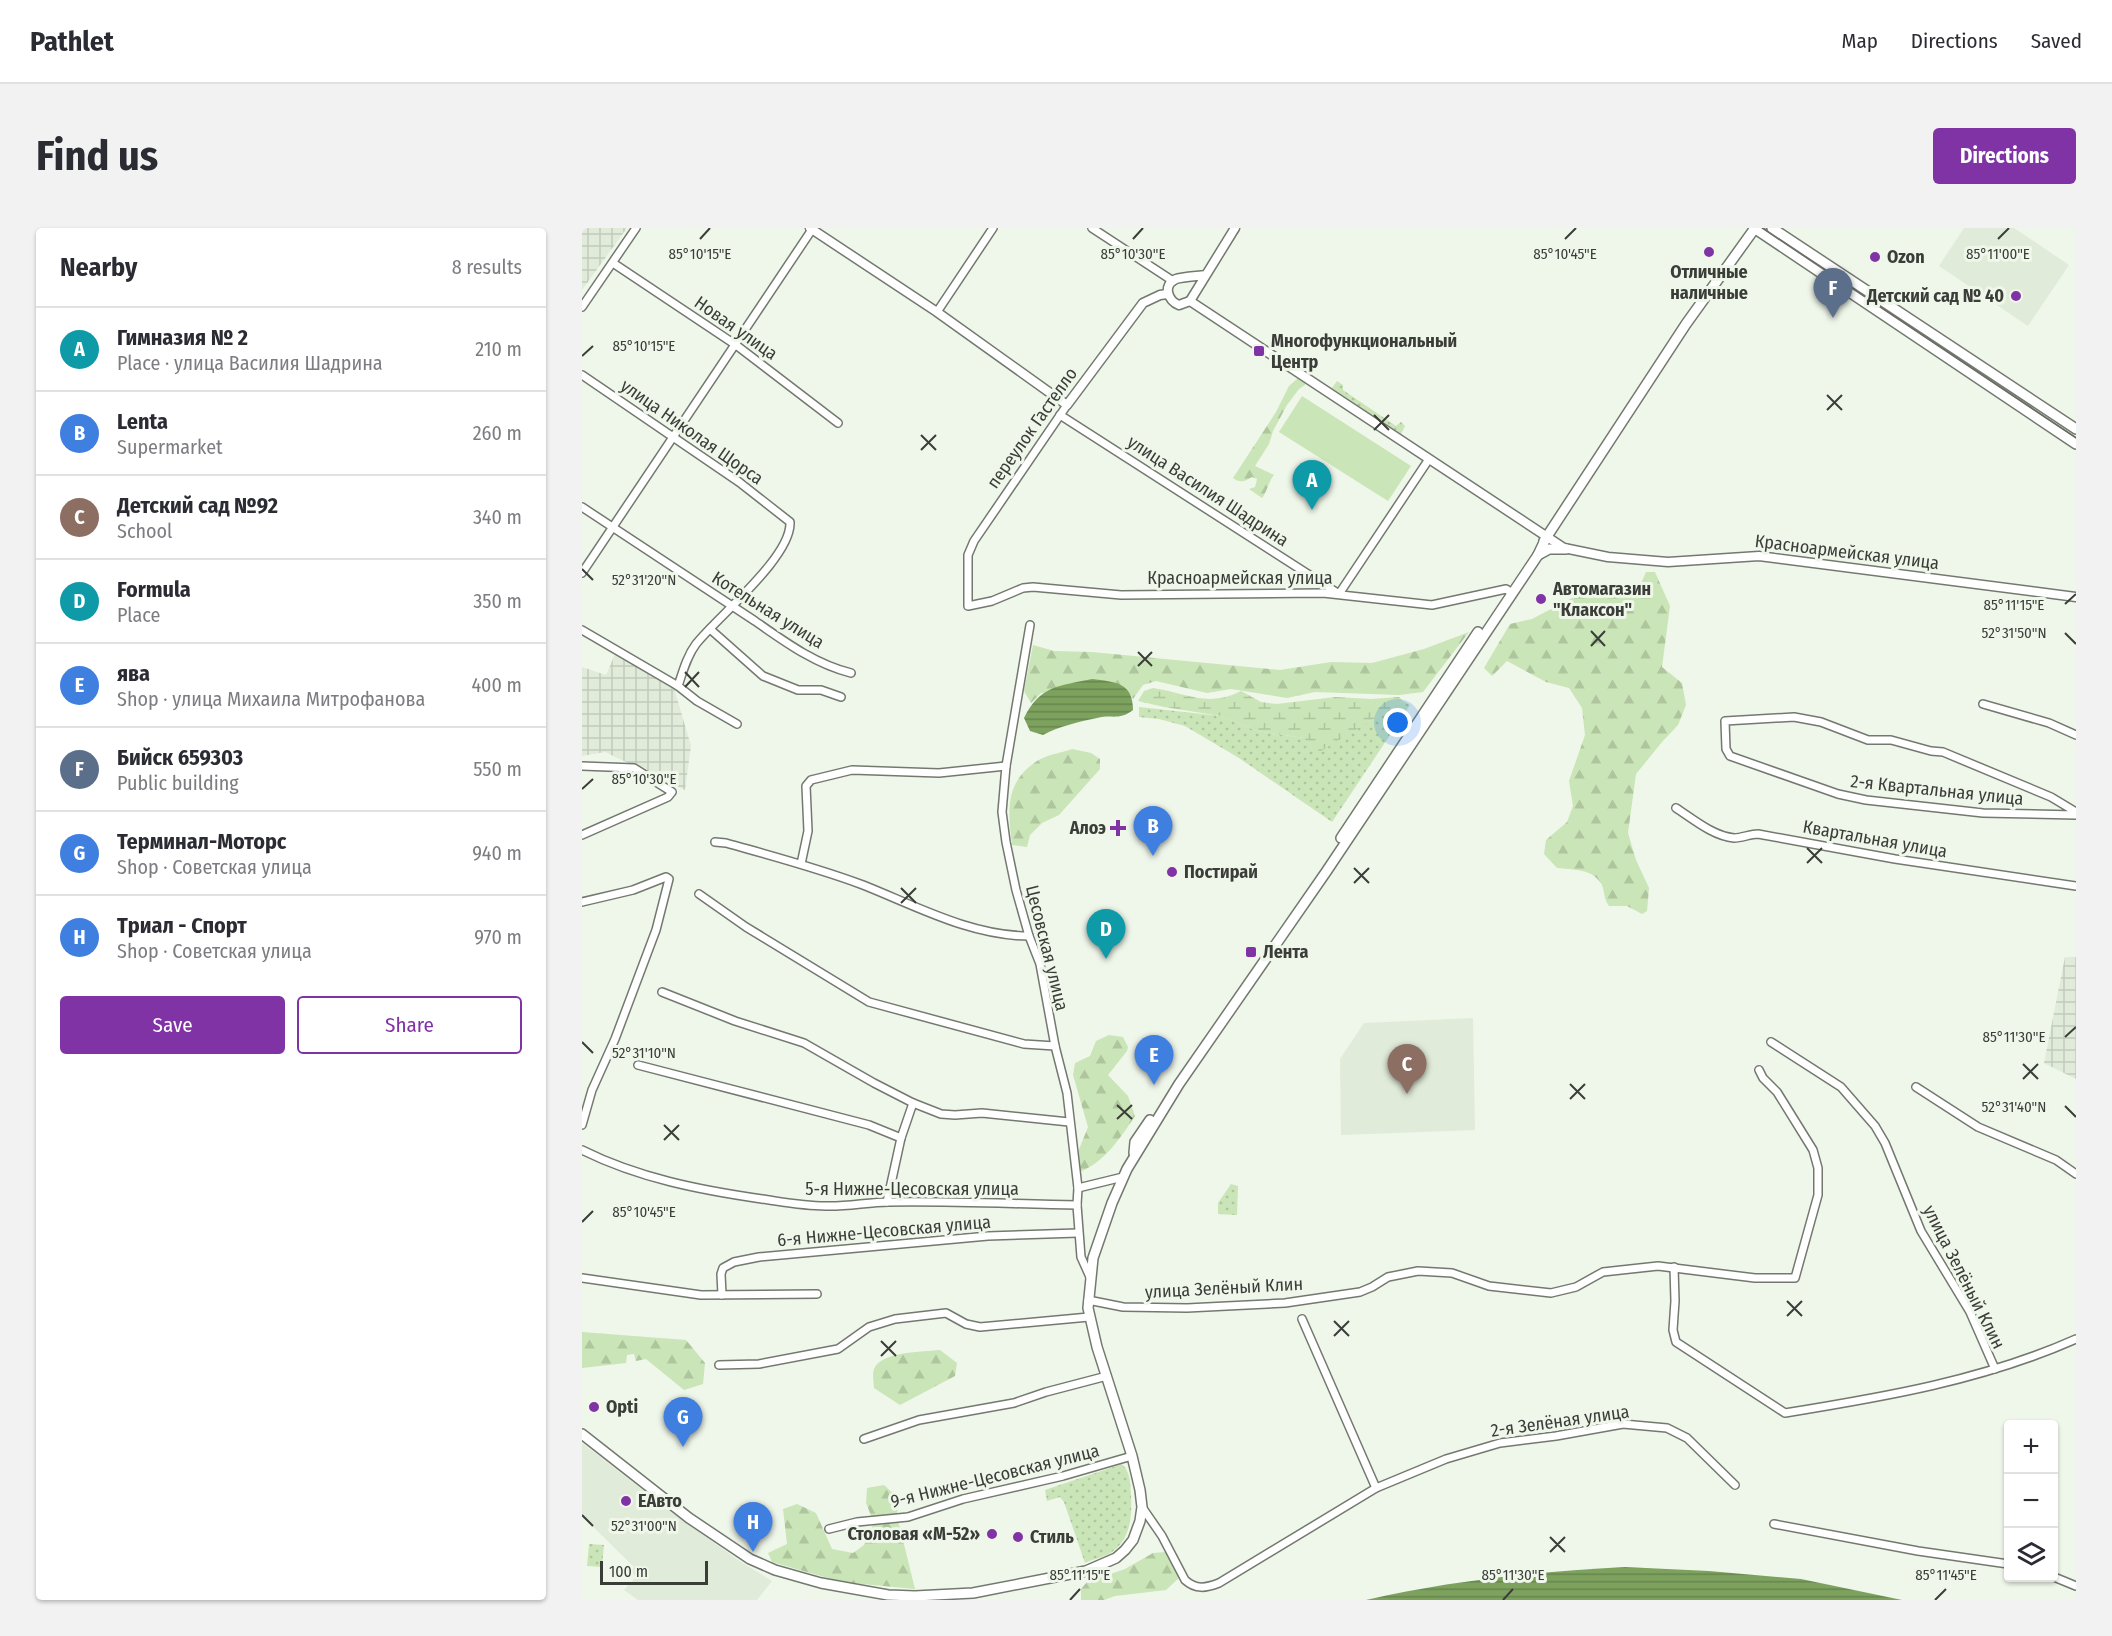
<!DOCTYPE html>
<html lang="en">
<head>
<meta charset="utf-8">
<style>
	body { margin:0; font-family:"Fira Sans Condensed",sans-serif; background:#f2f2f3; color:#2b2b33 }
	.controls { position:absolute; right:18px; bottom:18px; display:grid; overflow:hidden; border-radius:6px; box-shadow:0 2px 4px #0004 }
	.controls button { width:54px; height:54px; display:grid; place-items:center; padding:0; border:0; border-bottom:2px solid #e1e1e2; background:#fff; color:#2b2b33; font:30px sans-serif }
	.scale { position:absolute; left:18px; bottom:15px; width:108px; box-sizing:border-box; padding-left:6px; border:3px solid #3b3d39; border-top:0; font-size:16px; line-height:21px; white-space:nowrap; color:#3b3d39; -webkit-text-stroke:4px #eff6ea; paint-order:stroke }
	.you { position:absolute; left:816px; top:495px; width:21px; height:21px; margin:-15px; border:4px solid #fff; border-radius:50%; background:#1a73e8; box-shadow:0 0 0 9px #1a73e833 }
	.badge { display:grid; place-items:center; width:39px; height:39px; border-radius:50%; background:#8033a5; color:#fff; font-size:20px; font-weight:700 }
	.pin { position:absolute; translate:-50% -50px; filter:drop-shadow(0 2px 3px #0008) }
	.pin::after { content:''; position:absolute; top:32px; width:21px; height:18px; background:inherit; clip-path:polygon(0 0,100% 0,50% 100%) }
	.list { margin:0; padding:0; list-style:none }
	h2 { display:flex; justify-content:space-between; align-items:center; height:78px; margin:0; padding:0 24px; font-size:26px }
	h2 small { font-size:20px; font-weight:400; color:#7c7c81 }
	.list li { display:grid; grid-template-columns:39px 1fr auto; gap:18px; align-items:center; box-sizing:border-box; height:84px; padding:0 24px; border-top:2px solid #e1e1e2 }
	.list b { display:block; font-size:22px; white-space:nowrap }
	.list p { margin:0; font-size:20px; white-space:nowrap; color:#7c7c81 }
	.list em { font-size:20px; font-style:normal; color:#7c7c81 }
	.actions { display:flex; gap:12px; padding:18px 24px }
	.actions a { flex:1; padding:14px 0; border:2px solid #8033a5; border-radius:6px; text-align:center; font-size:21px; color:#8033a5 }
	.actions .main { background:#8033a5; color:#fff }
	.icon { flex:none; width:33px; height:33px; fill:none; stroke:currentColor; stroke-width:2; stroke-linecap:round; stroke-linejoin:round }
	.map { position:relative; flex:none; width:1494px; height:1372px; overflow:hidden; border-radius:6px }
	header { display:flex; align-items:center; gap:36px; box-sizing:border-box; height:84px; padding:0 30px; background:#fff; border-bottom:2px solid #e1e1e2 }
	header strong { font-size:28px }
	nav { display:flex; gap:33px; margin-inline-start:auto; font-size:21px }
	.intro { display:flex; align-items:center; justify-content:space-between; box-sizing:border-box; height:144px; padding:0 36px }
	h1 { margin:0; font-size:42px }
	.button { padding:15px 27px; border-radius:6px; background:#8033a5; color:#fff; font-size:21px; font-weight:700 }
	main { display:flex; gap:36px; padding:0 36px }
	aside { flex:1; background:#fff; border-radius:6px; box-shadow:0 2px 4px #0004 }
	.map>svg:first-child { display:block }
</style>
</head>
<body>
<header>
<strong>Pathlet</strong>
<nav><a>Map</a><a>Directions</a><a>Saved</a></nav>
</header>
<div class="intro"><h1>Find us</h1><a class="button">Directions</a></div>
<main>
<aside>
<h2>Nearby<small>8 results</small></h2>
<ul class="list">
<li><span class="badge" style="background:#0f9aa8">A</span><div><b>Гимназия № 2</b><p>Place · улица Василия Шадрина</p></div><em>210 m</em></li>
<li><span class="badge" style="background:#3f7fe0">B</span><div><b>Lenta</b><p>Supermarket</p></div><em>260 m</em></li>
<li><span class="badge" style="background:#8d6e63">C</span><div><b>Детский сад №92</b><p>School</p></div><em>340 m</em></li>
<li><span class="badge" style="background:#0f9aa8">D</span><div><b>Formula</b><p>Place</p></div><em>350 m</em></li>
<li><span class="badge" style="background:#3f7fe0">E</span><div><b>ява</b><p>Shop · улица Михаила Митрофанова</p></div><em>400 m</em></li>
<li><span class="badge" style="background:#5c6f8a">F</span><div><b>Бийск 659303</b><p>Public building</p></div><em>550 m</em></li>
<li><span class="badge" style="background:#3f7fe0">G</span><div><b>Терминал-Моторс</b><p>Shop · Советская улица</p></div><em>940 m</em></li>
<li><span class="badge" style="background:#3f7fe0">H</span><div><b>Триал - Спорт</b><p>Shop · Советская улица</p></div><em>970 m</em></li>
</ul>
<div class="actions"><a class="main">Save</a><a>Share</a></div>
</aside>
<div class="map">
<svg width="1494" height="1372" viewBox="0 0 1494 1372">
	<defs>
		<pattern id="industrial-grid" width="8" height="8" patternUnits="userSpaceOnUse" patternTransform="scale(1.5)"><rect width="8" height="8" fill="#e1ebda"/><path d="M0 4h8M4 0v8" fill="none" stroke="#c2cabc"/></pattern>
		<pattern id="grass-dots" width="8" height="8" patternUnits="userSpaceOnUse" patternTransform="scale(1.5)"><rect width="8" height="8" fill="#cae5b7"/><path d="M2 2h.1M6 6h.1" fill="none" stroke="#aec59e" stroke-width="1.8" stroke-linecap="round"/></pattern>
		<pattern id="forest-firs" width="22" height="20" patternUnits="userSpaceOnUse" patternTransform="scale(1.5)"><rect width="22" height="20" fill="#cae5b7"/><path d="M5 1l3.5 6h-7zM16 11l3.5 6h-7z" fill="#aec59e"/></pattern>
		<pattern id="wetland-marsh" width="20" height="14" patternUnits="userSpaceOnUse" patternTransform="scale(1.5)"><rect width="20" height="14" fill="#cae5b7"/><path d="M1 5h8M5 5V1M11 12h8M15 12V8" fill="none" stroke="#aec59e"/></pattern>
		<pattern id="water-rules" width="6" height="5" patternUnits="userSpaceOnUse" patternTransform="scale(1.5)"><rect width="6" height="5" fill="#7ca25e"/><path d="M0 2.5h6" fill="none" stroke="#67854f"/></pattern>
	</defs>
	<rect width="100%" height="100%" fill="#eff6ea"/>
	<g fill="#e1ebda">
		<path d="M1382 0H1432L1487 37 1446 98 1357 38Z"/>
		<path d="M891 790 893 902 759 907 758 831 782 795Z"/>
		<path d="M0 1215 85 1281 159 1334 190 1353 175 1372H56L42 1362 54 1349 49 1344 52 1339 0 1288Z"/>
	</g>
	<g fill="url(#industrial-grid)">
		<path d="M0 0H45L0 62Z"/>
		<path d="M33 426 92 460 109 518 103 562 23 524 0 528V439L24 447Z"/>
		<path d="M1483 729H1494V851L1462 835Z"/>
	</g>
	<g fill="url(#grass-dots)">
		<path d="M755 153 761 157V162L814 198 819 194 823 198 819 206 750 160Z"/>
		<path d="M821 473 828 477 750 594 657 530 603 498 577 491 557 489V479L639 488 675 503 722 510 734 525Z"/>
		<path d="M649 956 656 958 655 987 636 986V975Z"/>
		<path d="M540 1236C549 1245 548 1255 549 1267 550 1288 549 1310 530 1324 523 1329 511 1331 503 1335L482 1274 478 1269 465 1273 463 1262Z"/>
		<path d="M7 1316 22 1317 20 1339 5 1338Z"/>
	</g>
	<g fill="url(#forest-firs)">
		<path d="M716 150 723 154V157L717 161 705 177 691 203 687 216 673 238 692 247C686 254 686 262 680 270L667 261 673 259 675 251 670 249C662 254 658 255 651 250L694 184 707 158Z"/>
		<path d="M1064 344H1073L1088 378 1080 439 1100 455 1104 477 1096 497 1080 514 1054 546 1046 605 1054 632 1067 660 1065 683 1060 686 1045 678H1027C1021 670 1023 662 1019 655 1009 640 990 642 975 640L962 626 964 612 985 594 991 578 987 553 1003 507 1000 480 987 460 964 454 925 433 910 448 902 440 928 396 950 391 990 370 1013 363 1044 367 1057 360Z"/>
		<path d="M887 404 841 464 817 467 733 464 705 470 649 461 625 465 574 453 561 457 551 471 543 460 459 465 449 475 442 463 451 417 472 423 510 424 698 442 749 434 790 435 842 421Z"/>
		<path d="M490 521 509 525 518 531V541L477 587 460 595 448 607 445 619 430 617C426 583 422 555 455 533 464 527 479 525 490 521Z"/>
		<path d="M527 807 541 809 546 819 545 823 526 847 546 868 553 888C538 910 524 933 498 944L496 924 506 899 491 847 493 835 508 828 514 813Z"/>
		<path d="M0 1104 104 1112 123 1135 121 1156 102 1162 64 1131 54 1133 52 1126 45 1127 44 1135 0 1140Z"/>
		<path d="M358 1122 375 1135 373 1148 318 1177 292 1160C292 1155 290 1146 292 1141 300 1123 340 1124 358 1122Z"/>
		<path d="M302 1257 316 1270 315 1288 333 1361 260 1354 190 1334 186 1325 205 1316 201 1281 215 1276 234 1285 250 1321 271 1325 282 1317 292 1295 284 1275 285 1260Z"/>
		<path d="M583 1324 594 1335 598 1349 584 1362 533 1368 522 1372H499V1361L505 1354 543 1341 571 1325Z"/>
	</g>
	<path fill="url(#wetland-marsh)" d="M571 460C605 465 626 480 659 463L679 474 695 476 753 469 789 471 817 469 821 473 734 526 722 510 675 503 639 488 582 479 556 473 562 463Z"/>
	<path fill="#cae5b7" d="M720 168 829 238 806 273 697 204Z"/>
	<g fill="url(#water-rules)">
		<path d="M510 451C533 454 551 454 551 482 537 493 530 486 515 490 496 494 478 498 461 507L448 503 442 490C458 457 478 458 510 451Z"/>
		<path d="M1043 1339 1127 1343 1219 1351 1320 1372H784C871 1352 955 1344 1043 1339Z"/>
	</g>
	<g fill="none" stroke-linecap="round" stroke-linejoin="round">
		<g stroke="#73796f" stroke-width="10">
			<g id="minor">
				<path d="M510 0 591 53"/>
				<path d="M31 35 154 117 256 195"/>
				<path d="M0 79 54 0"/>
				<path d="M355 84 411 0"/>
				<path d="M0 147 157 254 208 294C210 329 135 389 114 416 105 428 101 443 96 458"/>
				<path d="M485 177 392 313 386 327V378L410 373 441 360 451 359 539 367 741 365 850 377 924 361 930 365"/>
				<path d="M478 187 757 366 847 231"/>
				<path d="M0 279 173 393C203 414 233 436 269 445"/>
				<path d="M0 345 231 0"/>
				<path d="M448 397 424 538 420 584 424 614 434 662 447 708 458 736 473 818 485 865 496 960 495 977 499 1029 508 1049"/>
				<path d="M128 401 181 448 216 462H239L259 469"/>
				<path d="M0 402 96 458 115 473 155 496"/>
				<path d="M1401 476 1467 495 1494 507"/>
				<path d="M0 538 52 540 90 564 86 569 0 607"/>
				<path d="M1094 580C1111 591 1131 608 1152 610 1160 610 1168 606 1176 606L1313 631 1494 658"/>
				<path d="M1494 584 1469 569 1361 524 1349 523 1309 512H1286L1239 494 1212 489 1143 493 1144 521 1148 528 1256 566 1284 572 1401 585 1494 587"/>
				<path d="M133 614 144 615C190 628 236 640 281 657 334 678 389 708 447 708"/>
				<path d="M219 636 226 603 224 558 229 552 270 542 357 545 424 538"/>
				<path d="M117 666 164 699 287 774 442 816 473 818"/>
				<path d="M0 674 51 662 84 649 87 651 74 702 33 811 10 862 0 897"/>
				<path d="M80 764 153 793 222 815 292 855 331 875 359 886 373 887 400 885 487 894"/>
				<path d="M1189 814 1259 859 1293 898 1303 915 1339 1003 1388 1084 1413 1141"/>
				<path d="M56 837 287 897 319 910"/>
				<path d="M1334 859 1396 899 1474 932 1494 946"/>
				<path d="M0 922C56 950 118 962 180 971 201 974 222 978 243 978 265 979 286 974 307 974 370 973 432 976 495 977"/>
				<path d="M496 960 541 949"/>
				<path d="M305 974 319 910 331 875"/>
				<path d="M1092 1039 1093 1073 1091 1102 1094 1114 1203 1185C1302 1169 1402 1152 1494 1111"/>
				<path d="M0 1050 119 1067 235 1066"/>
				<path d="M140 1067 139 1046 141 1040 152 1034 177 1029 406 1008 496 1005"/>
				<path d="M506 1072 541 1079 605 1080 703 1075 778 1064 790 1059 806 1049 836 1043 870 1045 907 1058 969 1065 994 1059 1021 1044 1076 1038 1173 1050H1213L1236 967V940L1231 922 1195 864 1181 850 1177 842"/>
				<path d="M720 1091 794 1260"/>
				<path d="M137 1137 177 1136 256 1121 287 1099 313 1091 364 1085 384 1096 398 1099 507 1089"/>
				<path d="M282 1211 337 1192 432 1175 464 1164 525 1148"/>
				<path d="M560 1279 580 1308 603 1352C614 1362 624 1360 637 1355L794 1260 864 1231 918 1215 974 1208 1041 1196 1085 1200 1105 1210 1153 1257"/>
				<path d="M1192 1296 1336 1323 1426 1336"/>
				<path d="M247 1301 275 1294 326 1289 381 1271 481 1248 550 1228"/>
				<path d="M1472 1349 1494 1358"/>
			</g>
		</g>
		<g stroke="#73796f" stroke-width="11">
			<g id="tertiary">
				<path d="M228 0 355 84 485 177 561 75 578 67 585 66"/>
				<path d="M623 47C616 48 599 49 594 51 580 57 586 73 597 77L608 73 653 0"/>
				<path d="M608 73 982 320 1026 329 1086 334 1177 328 1494 369"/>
			</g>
		</g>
		<g stroke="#73796f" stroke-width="12">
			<g id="secondary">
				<path d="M1172 0 1494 216"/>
				<path d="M1190 0 1494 201"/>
				<path d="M962 313 1104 96 1173 0"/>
				<path d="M956 327 967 321H984"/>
				<path d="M759 610 896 404"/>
				<path d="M552 925 553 914 568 892"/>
				<path d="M0 1206 107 1290 168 1331 193 1342 239 1355 306 1367 333 1368 391 1365 504 1343 534 1330 543 1322 551 1312 558 1293 560 1279 558 1262 550 1228 515 1119 506 1080 511 1030 530 975 545 941 597 856 744 644 956 327 965 308"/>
			</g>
		</g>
		<use href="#minor" stroke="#fff" stroke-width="7"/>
		<use href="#tertiary" stroke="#fff" stroke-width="8"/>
		<use href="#secondary" stroke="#fff" stroke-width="9"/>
		<path stroke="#6a6d67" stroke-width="1.5" d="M1180 0 1494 210"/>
	</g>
	<path fill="none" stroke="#3b3d39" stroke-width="2" d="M118 11 128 0M551 11 561 0M983 11 994 0M1416 11 1427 0M0 128 11 118M1245 167 1260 182M1245 182 1260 167M792 187 807 202M792 202 807 187M339 207 354 222M339 222 354 207M0 341 11 352M1483 376 1494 366M1009 403 1023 418M1483 405 1494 416M1009 418 1023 403M556 424 570 438M556 438 570 424M103 444 117 459M103 459 117 444M0 561 11 551M1225 620 1240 635M1225 635 1240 620M772 640 787 655M772 655 787 640M319 660 334 675M319 675 334 660M1483 809 1494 799M0 814 11 825M1441 836 1456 851M1441 851 1456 836M988 856 1003 871M988 871 1003 856M535 877 550 891M1483 878 1494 889M535 891 550 877M82 897 97 912M82 912 97 897M0 994 11 983M1205 1073 1220 1088M1205 1088 1220 1073M752 1093 767 1108M752 1108 767 1093M299 1113 314 1128M299 1128 314 1113M0 1287 11 1298M968 1309 983 1324M968 1324 983 1309M488 1372 498 1361M921 1372 931 1361M1353 1372 1364 1361"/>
	<g fill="#8033a5" stroke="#eff6ea" stroke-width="2">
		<circle cx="1127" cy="24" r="6"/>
		<circle cx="1293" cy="29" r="6"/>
		<circle cx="1434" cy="68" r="6"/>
		<rect x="671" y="117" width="12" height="12" rx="3"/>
		<circle cx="959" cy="371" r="6"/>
		<path d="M533 591h6v6h6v6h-6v6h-6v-6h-6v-6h6z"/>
		<circle cx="590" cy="644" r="6"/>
		<rect x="663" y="718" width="12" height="12" rx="3"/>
		<circle cx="12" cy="1179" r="6"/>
		<circle cx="44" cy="1273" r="6"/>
		<circle cx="410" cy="1306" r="6"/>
		<circle cx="436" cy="1309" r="6"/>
	</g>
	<g text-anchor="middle" stroke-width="6" stroke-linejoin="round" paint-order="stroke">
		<g font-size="18" font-weight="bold" fill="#3b3d39" stroke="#eff6ea" text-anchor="start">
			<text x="1305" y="35">Ozon</text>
			<text x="1127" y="50" text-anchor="middle">Отличные<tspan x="1127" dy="21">наличные</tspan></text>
			<text x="1422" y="74" text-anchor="end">Детский сад № 40</text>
			<text x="689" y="119">Многофункциональный<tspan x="689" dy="21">Центр</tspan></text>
			<text x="971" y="367">Автомагазин<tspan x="971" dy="21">"Клаксон"</tspan></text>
			<text x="524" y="606" text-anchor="end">Алоэ</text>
			<text x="602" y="650">Постирай</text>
			<text x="681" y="730">Лента</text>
			<text x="24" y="1185">Opti</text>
			<text x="56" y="1279">ЕАвто</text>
			<text x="398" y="1312" text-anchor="end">Столовая «М-52»</text>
			<text x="448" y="1315">Стиль</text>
		</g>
		<g font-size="18" fill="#3b3d39" stroke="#eff6ea">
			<text transform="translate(154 100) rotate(35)" y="6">Новая улица</text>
			<text transform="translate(450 200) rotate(-55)" y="6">переулок Гастелло</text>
			<text transform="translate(110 204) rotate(35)" y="6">улица Николая Щорса</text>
			<text transform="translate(626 263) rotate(33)" y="6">улица Василия Шадрина</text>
			<text transform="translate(1265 324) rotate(7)" y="6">Красноармейская улица</text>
			<text x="658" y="356">Красноармейская улица</text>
			<text transform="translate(186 382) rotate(32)" y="6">Котельная улица</text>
			<text transform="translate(1355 562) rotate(6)" y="6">2-я Квартальная улица</text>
			<text transform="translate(1293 611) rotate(10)" y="6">Квартальная улица</text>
			<text transform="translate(465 720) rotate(76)" y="6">Цесовская улица</text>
			<text x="330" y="967">5-я Нижне-Цесовская улица</text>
			<text transform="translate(302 1003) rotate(-5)" y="6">6-я Нижне-Цесовская улица</text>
			<text transform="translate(1382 1049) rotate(63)" y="6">улица Зелёный Клин</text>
			<text transform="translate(642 1060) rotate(-3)" y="6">улица Зелёный Клин</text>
			<text transform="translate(978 1193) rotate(-8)" y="6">2-я Зелёная улица</text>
			<text transform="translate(413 1248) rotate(-14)" y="6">9-я Нижне-Цесовская улица</text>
		</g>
	</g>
	<g font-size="15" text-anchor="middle" fill="#3b3d39" stroke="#eff6ea" stroke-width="6" stroke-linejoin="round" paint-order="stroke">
		<text x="118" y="31">85°10'15"E</text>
		<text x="551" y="31">85°10'30"E</text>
		<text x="983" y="31">85°10'45"E</text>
		<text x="1416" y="31">85°11'00"E</text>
		<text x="62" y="123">85°10'15"E</text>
		<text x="62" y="357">52°31'20"N</text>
		<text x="1432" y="382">85°11'15"E</text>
		<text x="1432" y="410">52°31'50"N</text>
		<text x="62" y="556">85°10'30"E</text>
		<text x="1432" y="814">85°11'30"E</text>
		<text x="62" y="830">52°31'10"N</text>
		<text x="1432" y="884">52°31'40"N</text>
		<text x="62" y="989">85°10'45"E</text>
		<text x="62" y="1303">52°31'00"N</text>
		<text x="498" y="1352">85°11'15"E</text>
		<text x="931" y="1352">85°11'30"E</text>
		<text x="1364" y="1352">85°11'45"E</text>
	</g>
</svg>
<div class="controls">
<button>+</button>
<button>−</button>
<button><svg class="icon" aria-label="layers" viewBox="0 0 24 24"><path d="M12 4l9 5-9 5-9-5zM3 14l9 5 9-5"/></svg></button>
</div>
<div class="scale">100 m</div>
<div class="you"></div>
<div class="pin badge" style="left:730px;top:282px;background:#0f9aa8">A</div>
<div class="pin badge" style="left:571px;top:628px;background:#3f7fe0">B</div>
<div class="pin badge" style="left:825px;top:866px;background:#8d6e63">C</div>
<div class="pin badge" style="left:524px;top:731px;background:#0f9aa8">D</div>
<div class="pin badge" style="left:572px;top:857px;background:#3f7fe0">E</div>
<div class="pin badge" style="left:1251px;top:90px;background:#5c6f8a">F</div>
<div class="pin badge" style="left:101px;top:1219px;background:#3f7fe0">G</div>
<div class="pin badge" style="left:171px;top:1324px;background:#3f7fe0">H</div>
</div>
</main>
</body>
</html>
